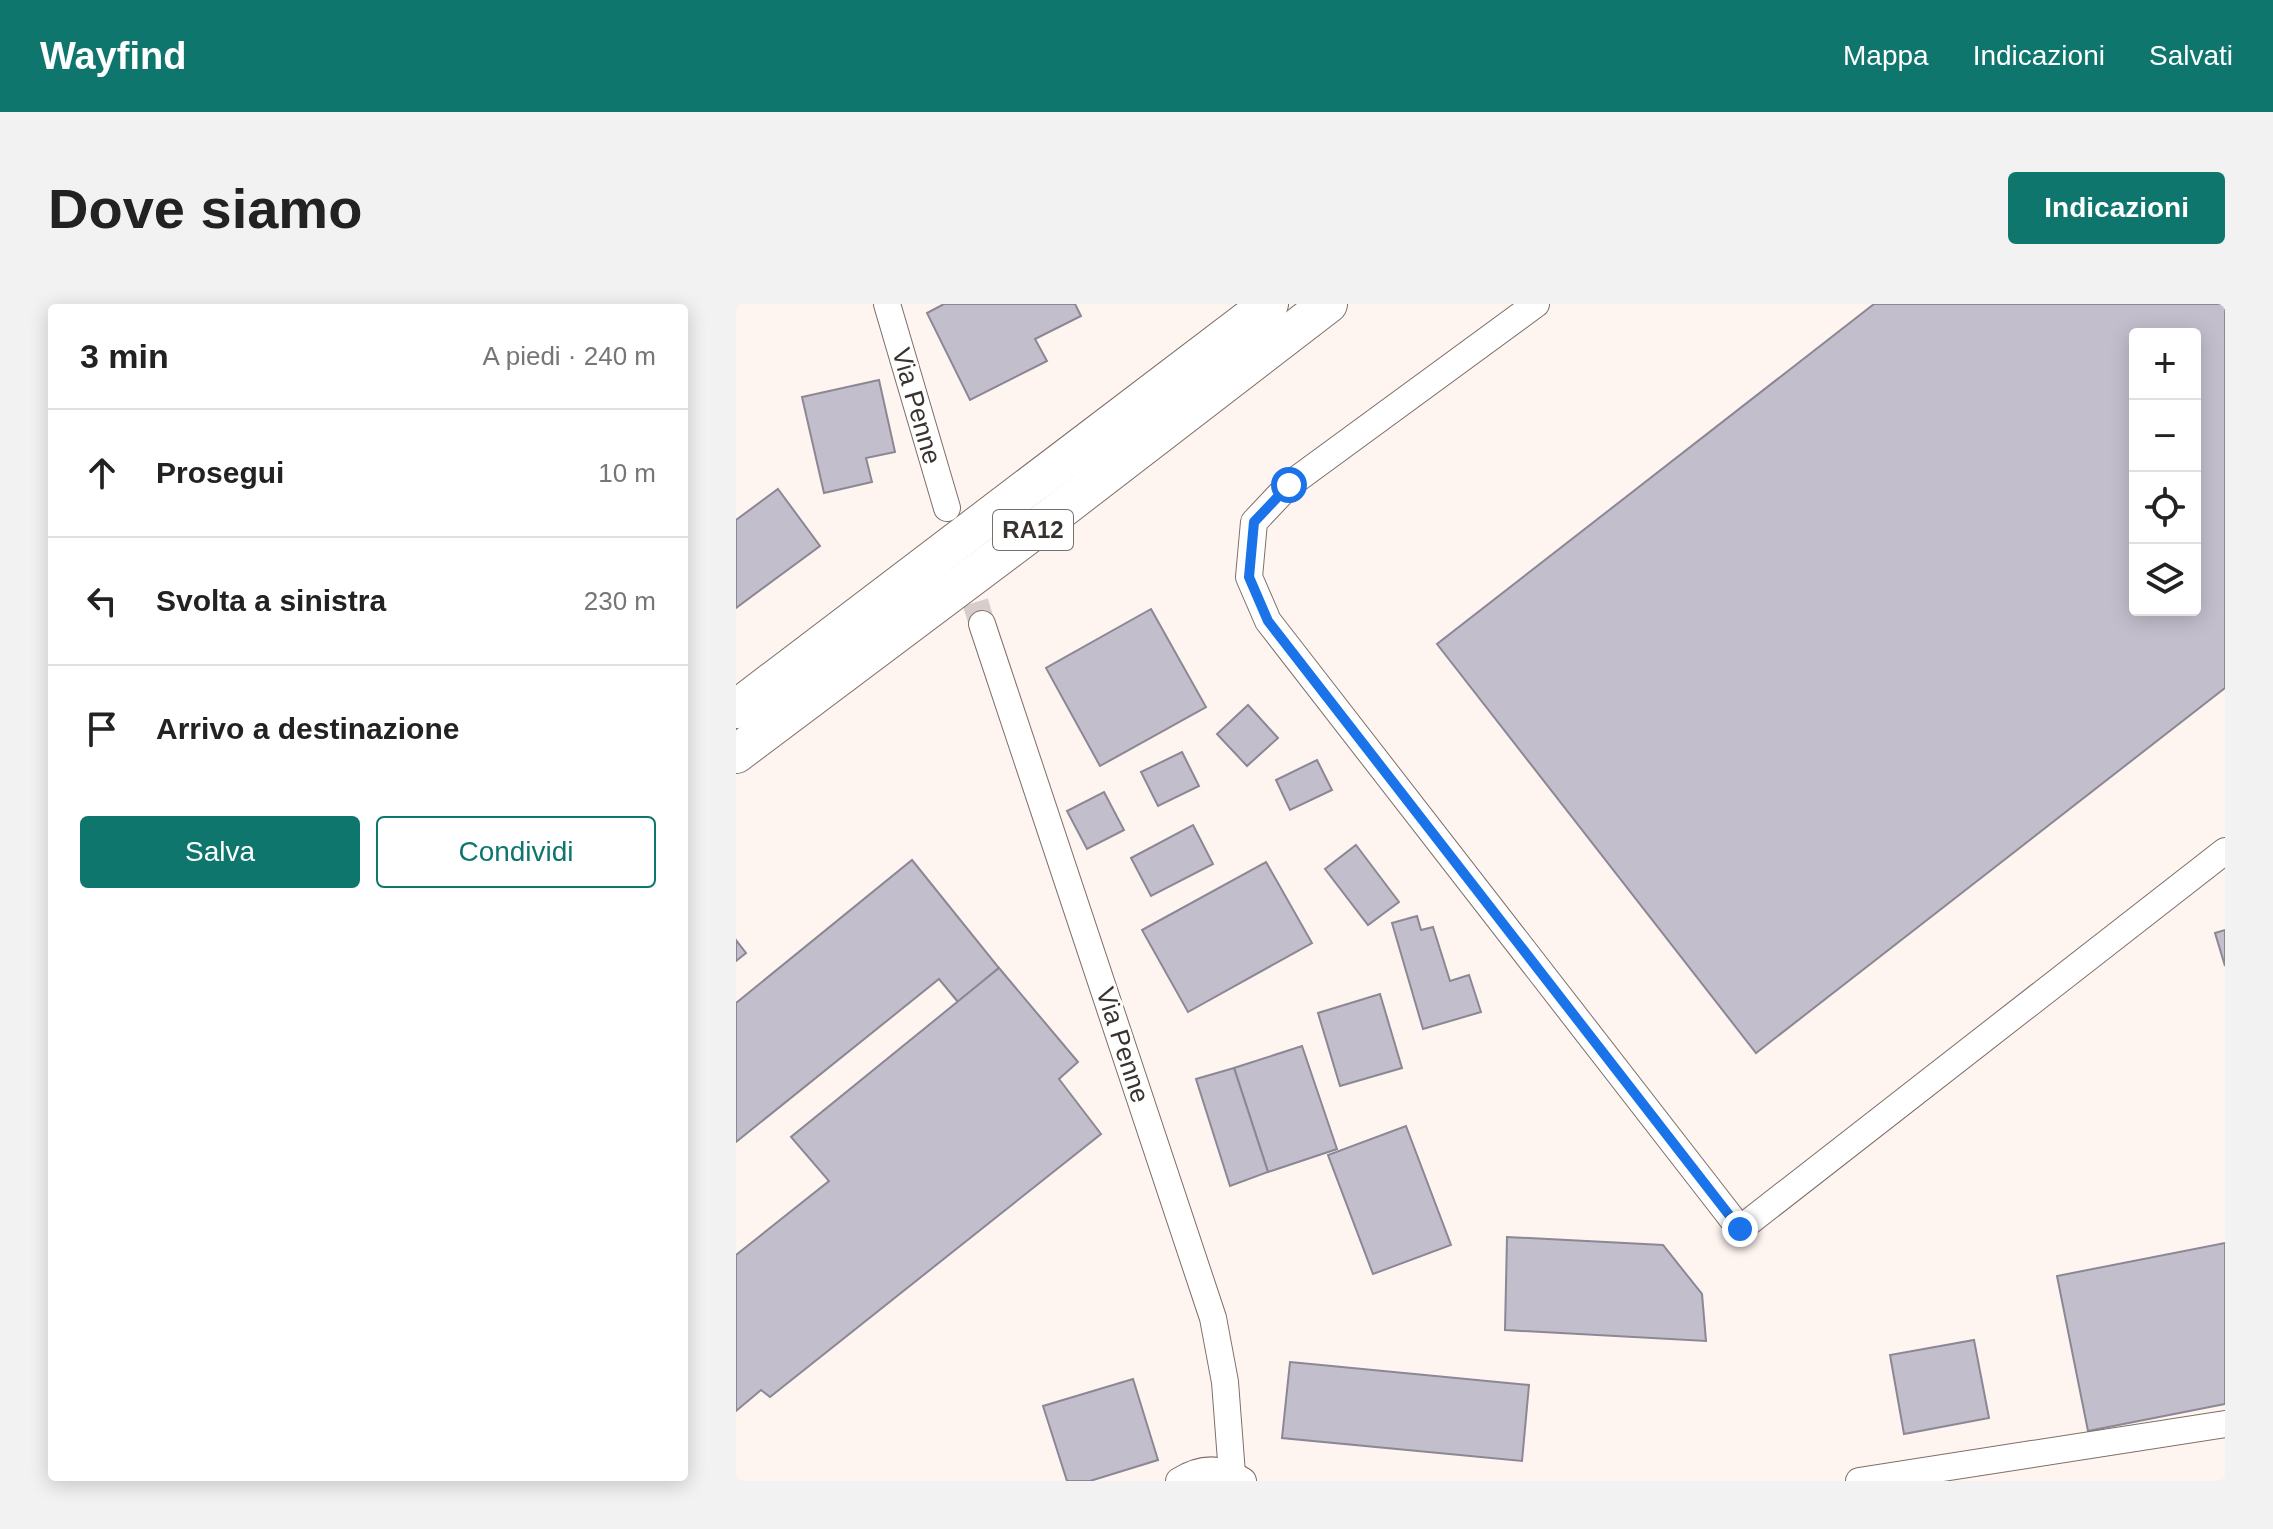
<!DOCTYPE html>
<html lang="it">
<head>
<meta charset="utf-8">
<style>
	body { margin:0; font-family:Helvetica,sans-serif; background:#f2f2f2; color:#222 }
	.controls { position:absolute; right:24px; top:24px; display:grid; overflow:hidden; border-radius:8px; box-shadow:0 4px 20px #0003 }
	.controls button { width:72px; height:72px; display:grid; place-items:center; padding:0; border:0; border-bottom:2px solid #e0e0e0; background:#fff; color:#222; font:40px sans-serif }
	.stop { position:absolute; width:24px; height:24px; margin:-18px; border:6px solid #1a73e8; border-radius:50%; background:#fff }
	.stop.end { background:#1a73e8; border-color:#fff; box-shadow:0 2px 8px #0008 }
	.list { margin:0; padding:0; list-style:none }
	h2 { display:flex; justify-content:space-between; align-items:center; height:104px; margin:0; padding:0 32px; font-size:34px }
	h2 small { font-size:26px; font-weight:400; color:#767676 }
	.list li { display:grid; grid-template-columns:52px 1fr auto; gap:24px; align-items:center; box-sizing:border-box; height:128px; padding:0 32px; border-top:2px solid #e0e0e0 }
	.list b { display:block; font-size:30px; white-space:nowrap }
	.list em { font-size:26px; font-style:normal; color:#767676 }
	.actions { display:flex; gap:16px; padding:24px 32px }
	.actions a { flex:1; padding:18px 0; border:2px solid #0f766e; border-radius:8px; text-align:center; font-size:28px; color:#0f766e }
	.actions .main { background:#0f766e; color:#fff }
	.icon { flex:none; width:44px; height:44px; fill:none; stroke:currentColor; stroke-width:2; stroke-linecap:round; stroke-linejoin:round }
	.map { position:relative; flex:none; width:1489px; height:1177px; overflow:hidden; border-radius:8px }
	header { display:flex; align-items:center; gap:48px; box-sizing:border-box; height:112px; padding:0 40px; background:#0f766e; color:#fff }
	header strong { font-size:38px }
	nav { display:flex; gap:44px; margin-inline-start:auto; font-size:28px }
	.intro { display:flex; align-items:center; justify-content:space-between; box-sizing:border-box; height:192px; padding:0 48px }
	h1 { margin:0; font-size:56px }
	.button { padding:20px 36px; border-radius:8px; background:#0f766e; color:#fff; font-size:28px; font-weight:700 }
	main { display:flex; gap:48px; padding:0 48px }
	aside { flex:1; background:#fff; border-radius:8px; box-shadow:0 4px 20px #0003 }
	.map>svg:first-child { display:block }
</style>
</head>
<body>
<header>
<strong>Wayfind</strong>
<nav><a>Mappa</a><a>Indicazioni</a><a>Salvati</a></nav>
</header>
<div class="intro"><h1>Dove siamo</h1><a class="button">Indicazioni</a></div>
<main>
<aside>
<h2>3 min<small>A piedi · 240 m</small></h2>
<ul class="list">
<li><svg class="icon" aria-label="ahead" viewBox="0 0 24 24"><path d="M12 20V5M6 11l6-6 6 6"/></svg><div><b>Prosegui</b></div><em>10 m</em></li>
<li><svg class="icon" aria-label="left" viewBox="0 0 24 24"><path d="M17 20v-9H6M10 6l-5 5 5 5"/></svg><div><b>Svolta a sinistra</b></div><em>230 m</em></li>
<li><svg class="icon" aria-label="arrive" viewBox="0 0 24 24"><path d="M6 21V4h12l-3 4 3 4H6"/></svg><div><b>Arrivo a destinazione</b></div></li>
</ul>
<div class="actions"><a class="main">Salva</a><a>Condividi</a></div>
</aside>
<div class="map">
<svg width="1489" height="1177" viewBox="0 0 1489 1177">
	<rect width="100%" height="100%" fill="#fef4f0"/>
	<g fill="#c3becc" stroke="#8b8794" stroke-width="2" fill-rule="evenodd">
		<path d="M208 0H339L345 12 299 35 311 57 234 96 191 9Z"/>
		<path d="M1138 0H1489V384L1020 749 701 340ZM1399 30H1459V306H1399Z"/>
		<path d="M143 76 159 148 130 154 136 178 88 189 66 93Z"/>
		<path d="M42 185 84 242 0 304V216Z"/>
		<path d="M415 305 470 403 364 462 310 364Z"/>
		<path d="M512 401 542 434 511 462 481 430Z"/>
		<path d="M446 448 463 482 422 502 405 468Z"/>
		<path d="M581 456 596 486 554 506 540 476Z"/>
		<path d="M368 488 388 526 351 545 331 507Z"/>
		<path d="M457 521 477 560 415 592 395 554Z"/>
		<path d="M620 541 663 598 632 621 589 565Z"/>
		<path d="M176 556 263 664 222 698 203 675 0 838V699Z"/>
		<path d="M530 558 576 639 452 708 406 626Z"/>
		<path d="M681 612 685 626 697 623 714 677 733 671 745 708 687 725 656 619Z"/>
		<path d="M1489 626V662L1479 629Z"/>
		<path d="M0 636 10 649 0 657Z"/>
		<path d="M263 664 342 758 323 775 365 830 34 1093 25 1086 0 1107V951L93 877 55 833Z"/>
		<path d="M644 690 666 764 604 782 582 709Z"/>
		<path d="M566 742 601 845 532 868 498 764Z"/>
		<path d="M498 764 532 868 494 882 460 775Z"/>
		<path d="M670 822 715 941 637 970 592 851Z"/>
		<path d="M771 933 927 941 966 990 970 1037 769 1026Z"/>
		<path d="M1489 939V1100L1352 1127 1321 972Z"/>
		<path d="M1238 1036 1253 1114 1168 1130 1154 1051Z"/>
		<path d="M554 1058 793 1081 786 1157 546 1134Z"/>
		<path d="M397 1075 422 1156 354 1177H331L307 1102Z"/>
	</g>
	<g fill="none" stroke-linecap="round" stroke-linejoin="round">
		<path stroke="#d7cdca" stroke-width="26" stroke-dasharray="26 13" stroke-linecap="butt" d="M228 261 246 320"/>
		<g stroke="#7d6f69" stroke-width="28">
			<g id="minor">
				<path d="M151 0 211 204"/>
				<path d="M800 0 553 181 518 218 513 273 532 317 1004 925 1489 547"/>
				<path d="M246 320 477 1014 489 1078 496 1170"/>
				<path d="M443 1177C465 1163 486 1163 507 1177"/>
				<path d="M1123 1177 1489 1120"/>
			</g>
		</g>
		<g stroke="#7d6f69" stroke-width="40">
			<g id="highway">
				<path d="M0 405 533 0"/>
				<path d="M0 450 297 227 592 0"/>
			</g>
		</g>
		<use href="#minor" stroke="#fff" stroke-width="26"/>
		<use href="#highway" stroke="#fff" stroke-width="38"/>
	</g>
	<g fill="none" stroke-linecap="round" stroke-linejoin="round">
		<path stroke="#1a73e8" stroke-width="10" d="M553 181 518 218 513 273 532 317 1004 925"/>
	</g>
	<g text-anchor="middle" stroke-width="6" stroke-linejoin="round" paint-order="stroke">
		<rect fill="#fff" stroke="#74706e" stroke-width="2" x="257" y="206" width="80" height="40" rx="6"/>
		<g font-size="24" font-weight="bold" fill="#393330">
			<text x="297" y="234">RA12</text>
		</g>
		<g font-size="26" fill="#393330" stroke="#fff">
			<text transform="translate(181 102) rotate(74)" y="9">Via Penne</text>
			<text transform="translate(387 741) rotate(72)" y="9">Via Penne</text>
		</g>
	</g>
</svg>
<div class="controls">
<button>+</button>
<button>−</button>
<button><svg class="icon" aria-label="locate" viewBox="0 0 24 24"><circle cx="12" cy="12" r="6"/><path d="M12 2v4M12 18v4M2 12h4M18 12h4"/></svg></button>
<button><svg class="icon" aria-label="layers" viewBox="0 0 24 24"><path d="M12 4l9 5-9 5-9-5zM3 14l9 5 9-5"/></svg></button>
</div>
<div class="stop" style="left:553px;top:181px"></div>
<div class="stop end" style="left:1004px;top:925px"></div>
</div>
</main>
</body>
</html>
